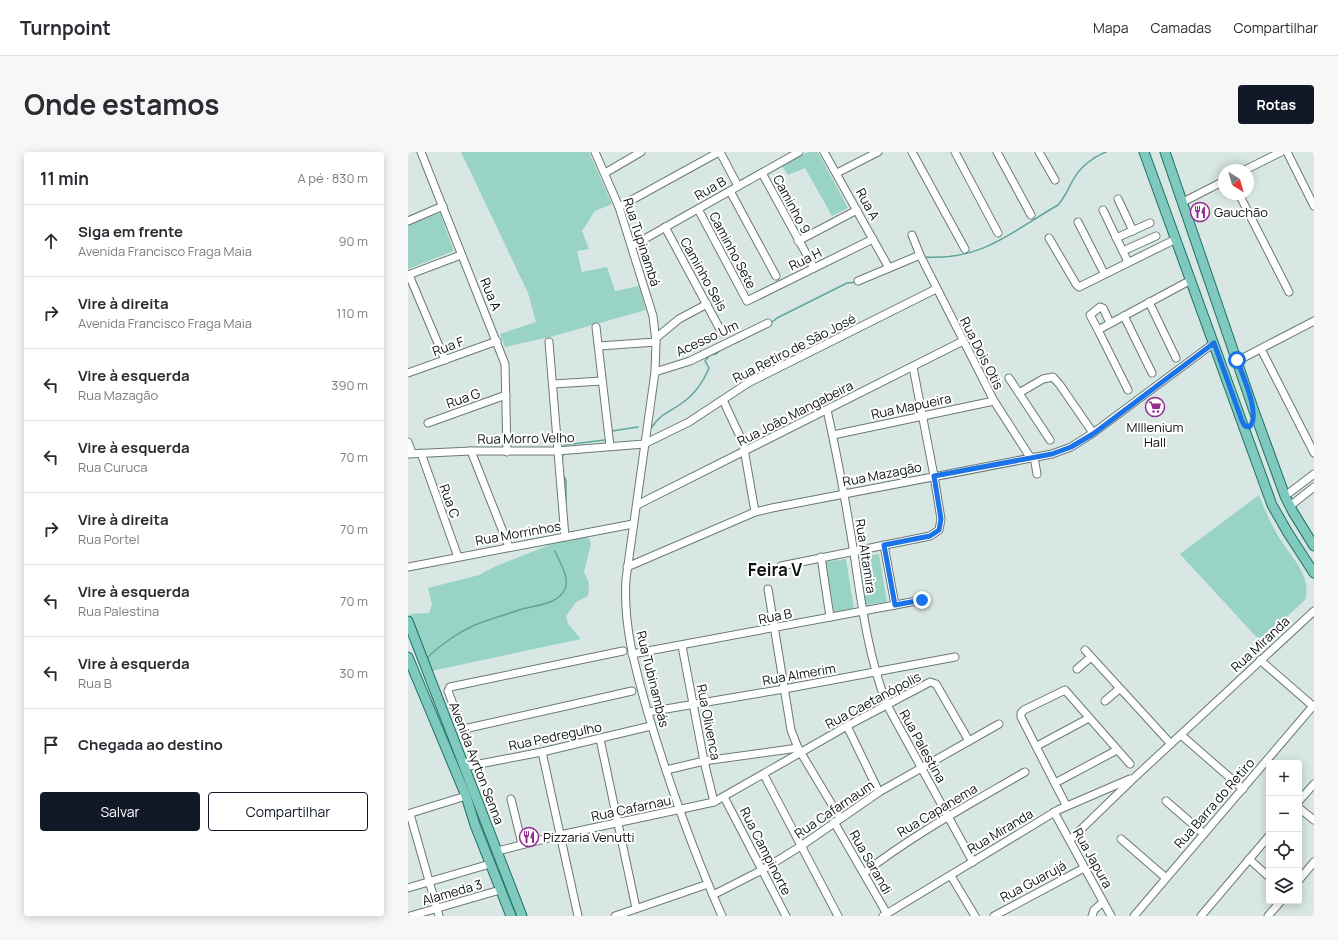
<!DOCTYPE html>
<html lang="pt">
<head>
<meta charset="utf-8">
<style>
	body { margin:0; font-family:Manrope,sans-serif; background:#f7f7f7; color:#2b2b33 }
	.controls { position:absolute; right:12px; bottom:12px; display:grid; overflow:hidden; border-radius:4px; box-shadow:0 2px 10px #0003 }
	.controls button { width:36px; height:36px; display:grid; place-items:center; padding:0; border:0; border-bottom:1px solid #e1e1e2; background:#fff; color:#2b2b33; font:20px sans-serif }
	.compass { position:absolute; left:810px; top:12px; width:36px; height:36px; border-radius:50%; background:#fff; box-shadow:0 2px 10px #0003; rotate:143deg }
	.stop { position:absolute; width:12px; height:12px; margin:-9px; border:3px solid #1a73e8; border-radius:50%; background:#fff }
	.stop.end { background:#1a73e8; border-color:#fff; box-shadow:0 1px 4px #0008 }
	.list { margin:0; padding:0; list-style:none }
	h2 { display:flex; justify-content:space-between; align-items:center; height:52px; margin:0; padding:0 16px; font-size:17px }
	h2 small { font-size:13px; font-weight:400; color:#7c7c81 }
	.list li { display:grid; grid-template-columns:26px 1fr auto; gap:12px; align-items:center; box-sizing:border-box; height:72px; padding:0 16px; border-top:1px solid #e1e1e2 }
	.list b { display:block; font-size:15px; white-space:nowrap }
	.list p { margin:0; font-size:13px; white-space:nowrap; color:#7c7c81 }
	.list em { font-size:13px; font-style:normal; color:#7c7c81 }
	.actions { display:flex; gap:8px; padding:12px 16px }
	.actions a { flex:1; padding:9px 0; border:1px solid #111827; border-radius:4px; text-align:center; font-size:14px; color:#111827 }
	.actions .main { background:#111827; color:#fff }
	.icon { flex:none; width:22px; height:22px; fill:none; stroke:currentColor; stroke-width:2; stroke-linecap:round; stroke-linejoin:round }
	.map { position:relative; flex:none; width:906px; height:764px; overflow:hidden; border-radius:4px }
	header { display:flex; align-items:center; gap:24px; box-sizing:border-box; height:56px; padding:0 20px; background:#fff; border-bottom:1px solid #e1e1e2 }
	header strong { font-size:19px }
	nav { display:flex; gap:22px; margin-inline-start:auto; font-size:14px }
	.intro { display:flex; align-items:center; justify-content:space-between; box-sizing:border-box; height:96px; padding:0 24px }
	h1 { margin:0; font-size:28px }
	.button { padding:10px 18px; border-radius:4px; background:#111827; color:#fff; font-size:14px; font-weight:700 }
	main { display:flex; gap:24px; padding:0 24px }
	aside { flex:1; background:#fff; border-radius:4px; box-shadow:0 2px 10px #0003 }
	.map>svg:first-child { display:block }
</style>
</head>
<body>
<header>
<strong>Turnpoint</strong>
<nav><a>Mapa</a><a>Camadas</a><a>Compartilhar</a></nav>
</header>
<div class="intro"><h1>Onde estamos</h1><a class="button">Rotas</a></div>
<main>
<aside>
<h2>11 min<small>A pé · 830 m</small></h2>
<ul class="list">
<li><svg class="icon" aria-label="ahead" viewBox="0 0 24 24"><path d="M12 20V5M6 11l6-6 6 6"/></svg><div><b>Siga em frente</b><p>Avenida Francisco Fraga Maia</p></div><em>90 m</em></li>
<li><svg class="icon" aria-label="right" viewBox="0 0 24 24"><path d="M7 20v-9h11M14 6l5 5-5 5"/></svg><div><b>Vire à direita</b><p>Avenida Francisco Fraga Maia</p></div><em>110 m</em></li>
<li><svg class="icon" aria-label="left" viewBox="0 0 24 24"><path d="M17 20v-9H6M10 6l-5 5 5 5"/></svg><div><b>Vire à esquerda</b><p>Rua Mazagão</p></div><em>390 m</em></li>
<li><svg class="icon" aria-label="left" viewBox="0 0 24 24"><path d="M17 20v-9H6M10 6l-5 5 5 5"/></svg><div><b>Vire à esquerda</b><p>Rua Curuca</p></div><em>70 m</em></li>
<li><svg class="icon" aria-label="right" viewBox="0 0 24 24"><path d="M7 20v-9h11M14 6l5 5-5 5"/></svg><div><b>Vire à direita</b><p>Rua Portel</p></div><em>70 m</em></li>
<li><svg class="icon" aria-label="left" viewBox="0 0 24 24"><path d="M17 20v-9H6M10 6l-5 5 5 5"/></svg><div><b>Vire à esquerda</b><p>Rua Palestina</p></div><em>70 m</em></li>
<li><svg class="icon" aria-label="left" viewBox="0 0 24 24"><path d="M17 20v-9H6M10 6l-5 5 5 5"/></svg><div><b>Vire à esquerda</b><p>Rua B</p></div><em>30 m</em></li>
<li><svg class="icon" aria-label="arrive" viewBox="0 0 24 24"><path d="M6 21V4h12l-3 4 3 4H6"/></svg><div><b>Chegada ao destino</b></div></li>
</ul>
<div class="actions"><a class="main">Salvar</a><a>Compartilhar</a></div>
</aside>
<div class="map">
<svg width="906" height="764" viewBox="0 0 906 764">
	<rect width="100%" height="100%" fill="#d8e7e3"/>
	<g fill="#98d3c6">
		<path d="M53 0H181L204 52 187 59 174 79 181 97 169 99 174 120 199 115 207 139 231 134 238 158 142 185 97 195 92 182 128 170 120 141Z"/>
		<path d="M400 0H410L440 56 424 64 397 16 380 23 374 14Z"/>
		<path d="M32 61 46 99 0 117V73Z"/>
		<path d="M851 343C856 356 862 370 869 382 880 402 905 423 897 448L852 489 772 402Z"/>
		<path d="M179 383 183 391 176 420 181 431 180 444 168 450 158 464 160 472 173 487 23 519 2 462 21 461 24 452 20 436 71 423 86 415 151 389Z"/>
		<path d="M471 402 479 450 458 453 450 405Z"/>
		<path d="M438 407 446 457 426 460 418 410Z"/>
	</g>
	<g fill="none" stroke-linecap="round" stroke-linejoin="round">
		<g stroke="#5ea698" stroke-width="1.5">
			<path d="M516 105C574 109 603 80 650 53 657 45 660 37 665 28 672 15 685 5 698 0"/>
			<path d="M363 171 369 166 439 131 449 130"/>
			<path d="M244 275C254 260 261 261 274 251 286 243 295 230 301 216L297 209 302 203 308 202 314 197"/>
			<path d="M204 279 230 275"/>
			<path d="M156 293 197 288"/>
			<path d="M154 309 155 303"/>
			<path d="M155 323 158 328V350"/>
			<path d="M19 506C32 493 51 480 67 473 81 467 97 463 111 458 125 453 149 454 157 437 162 425 151 409 147 399"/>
		</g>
		<g stroke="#6b7976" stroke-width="9">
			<g id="minor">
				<path d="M13 0 97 212 99 300"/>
				<path d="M187 0 211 55 245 164 248 190 247 220 218 427C215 473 227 515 239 558 260 628 284 697 314 764"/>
				<path d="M312 0 330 34"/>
				<path d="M416 0 481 116"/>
				<path d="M504 0 557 97"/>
				<path d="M547 0 590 81"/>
				<path d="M589 0 623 63"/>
				<path d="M631 0 647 28"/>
				<path d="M879 0 906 54"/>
				<path d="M837 18 873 0"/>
				<path d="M197 21 233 0"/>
				<path d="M354 21 406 116"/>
				<path d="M429 21 470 0"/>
				<path d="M322 39 368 124"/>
				<path d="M831 42 881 140"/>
				<path d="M710 47 725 79"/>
				<path d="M775 50 816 29"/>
				<path d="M211 55 311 0"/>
				<path d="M290 57 339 149 465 87"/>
				<path d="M695 58 720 110"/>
				<path d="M0 69 35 54"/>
				<path d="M670 70 696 121"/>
				<path d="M257 75 314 181"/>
				<path d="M641 86 668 132 671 135 768 87"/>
				<path d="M708 86 742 71"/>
				<path d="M390 89 449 58"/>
				<path d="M224 94 391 0"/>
				<path d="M715 99 748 84"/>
				<path d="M512 103 586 249 622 305"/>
				<path d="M0 123 53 103"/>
				<path d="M1 123 37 208"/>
				<path d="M450 129 512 103 504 83"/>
				<path d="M741 150 768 206"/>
				<path d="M716 164 744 221"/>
				<path d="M188 175 202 294"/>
				<path d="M690 178 682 163 692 155 695 156 702 171"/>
				<path d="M248 186 271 167 299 152"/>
				<path d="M141 190 157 385"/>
				<path d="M191 194 248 190"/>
				<path d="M853 197 906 301"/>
				<path d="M829 209 906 169"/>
				<path d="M247 220 282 209 360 171"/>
				<path d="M0 221 89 189"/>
				<path d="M601 226 642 288"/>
				<path d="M145 232 194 229"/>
				<path d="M720 238 690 178 783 128"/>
				<path d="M611 241 635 227 645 225 652 233 685 281"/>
				<path d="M315 248 335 291 347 360"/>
				<path d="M419 258C430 307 439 357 447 408 454 456 461 507 479 553L565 710"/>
				<path d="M20 271 98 243"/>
				<path d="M425 283 586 249"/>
				<path d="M0 290 4 301"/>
				<path d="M63 299 101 395"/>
				<path d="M13 301 50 405"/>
				<path d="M0 302 63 299H149L236 292 281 270 340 231 528 137"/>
				<path d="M626 305 629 322"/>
				<path d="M877 344 906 322"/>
				<path d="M229 353 555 189"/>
				<path d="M882 354 906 335"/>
				<path d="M476 393 487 453"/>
				<path d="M413 405 422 465"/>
				<path d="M373 414 522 384 531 378 533 367 526 324 505 215"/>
				<path d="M0 415 225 372"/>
				<path d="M219 415 347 360 364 356 644 302 663 295 685 281 806 191"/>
				<path d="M360 437 383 578 390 596 432 666"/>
				<path d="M274 494 296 609 306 650"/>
				<path d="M677 498 763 592"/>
				<path d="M215 499 42 535 40 539 53 573 56 577 224 539"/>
				<path d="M224 502 514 448"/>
				<path d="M852 508 906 555"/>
				<path d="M669 517 683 505"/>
				<path d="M697 549 711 537"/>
				<path d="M240 560 376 537 547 505"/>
				<path d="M439 574 471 640"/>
				<path d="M773 583 835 637"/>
				<path d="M192 587 228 756"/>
				<path d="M629 594 681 566"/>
				<path d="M134 600 170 764"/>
				<path d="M56 615 134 600 243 574"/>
				<path d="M258 618 296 609 390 596"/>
				<path d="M356 623 430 764"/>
				<path d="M647 631 709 598"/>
				<path d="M316 645 378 764"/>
				<path d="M103 647 114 692"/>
				<path d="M758 649 796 682"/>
				<path d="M891 649 906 632"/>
				<path d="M658 653 613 565V561L616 558 657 538 722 612"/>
				<path d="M891 656 906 668"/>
				<path d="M646 660 703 764"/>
				<path d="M0 662 58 644"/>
				<path d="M2 662 31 764"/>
				<path d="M426 670 479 762"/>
				<path d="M713 687 758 726"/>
				<path d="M662 688 726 626 906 459"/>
				<path d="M90 699 152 683 306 650 439 574 522 530 528 532 561 589"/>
				<path d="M841 707 861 725"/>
				<path d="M456 721C506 682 562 652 617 620"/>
				<path d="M543 724 567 764"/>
				<path d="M891 728 906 710"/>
				<path d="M0 736 82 712"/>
				<path d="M305 743 354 718 393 694 471 640 591 572"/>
				<path d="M2 764 92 738"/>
				<path d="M207 764 300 732"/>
				<path d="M475 764 650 658 722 627"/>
				<path d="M586 764 676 716"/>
				<path d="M684 764 686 758 695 750"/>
				<path d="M726 764 905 554"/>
				<path d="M793 764 861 684"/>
				<path d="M860 764 873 749"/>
			</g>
		</g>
		<g stroke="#207164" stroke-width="11">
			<g id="major">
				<path d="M736 0 864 353 880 381 906 421"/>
				<path d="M757 0 846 259 877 344 885 360 906 394"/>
				<path d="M0 469 114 764"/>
				<path d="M0 505 58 644 67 673 103 764"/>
			</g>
		</g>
		<use href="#minor" stroke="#fff" stroke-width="7"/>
		<use href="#major" stroke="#80c9be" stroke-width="9"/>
	</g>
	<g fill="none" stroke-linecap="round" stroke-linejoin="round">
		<path stroke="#1a73e8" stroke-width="5" d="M514 448 487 453 476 393 522 384 531 378 533 367 526 324 644 302 663 295 685 282 806 191 834 269 837 274 841 275C854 265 834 222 829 208"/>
	</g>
	<defs>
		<g id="restaurant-ring" transform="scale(1)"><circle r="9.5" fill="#fff" stroke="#952c90" stroke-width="1.5"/><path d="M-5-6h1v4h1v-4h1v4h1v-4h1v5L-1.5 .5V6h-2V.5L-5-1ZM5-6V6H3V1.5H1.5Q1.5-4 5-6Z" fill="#952c90"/></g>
		<g id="supermarket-ring" transform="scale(1)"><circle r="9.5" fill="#fff" stroke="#952c90" stroke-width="1.5"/><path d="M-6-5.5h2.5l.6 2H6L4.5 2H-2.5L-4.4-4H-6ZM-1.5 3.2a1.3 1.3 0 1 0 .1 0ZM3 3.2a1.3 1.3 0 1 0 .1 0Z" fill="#952c90"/></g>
	</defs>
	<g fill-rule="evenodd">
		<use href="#restaurant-ring" x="792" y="60"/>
		<use href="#supermarket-ring" x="747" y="255"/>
		<use href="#restaurant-ring" x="121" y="685"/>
	</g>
	<g text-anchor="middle" stroke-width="4" stroke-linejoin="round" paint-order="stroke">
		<g font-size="13" fill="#0c1110" stroke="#fff">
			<text transform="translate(302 36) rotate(-30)" y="5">Rua B</text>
			<text transform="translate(384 52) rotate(62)" y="5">Caminho 9</text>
			<text transform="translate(460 52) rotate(61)" y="5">Rua A</text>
			<text transform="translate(234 90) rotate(72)" y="5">Rua Tupinambá</text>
			<text transform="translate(325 98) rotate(62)" y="5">Caminho Sete</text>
			<text transform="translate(397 107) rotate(-26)" y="5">Rua H</text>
			<text transform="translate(296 122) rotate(61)" y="5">Caminho Seis</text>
			<text transform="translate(83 142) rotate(68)" y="5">Rua A</text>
			<text transform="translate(299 186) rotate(-25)" y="5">Acesso Um</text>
			<text transform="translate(40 194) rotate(-20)" y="5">Rua F</text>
			<text transform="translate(386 196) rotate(-27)" y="5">Rua Retiro de São José</text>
			<text transform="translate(574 201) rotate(63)" y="5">Rua Dois Otis</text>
			<text transform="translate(55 246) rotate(-19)" y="5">Rua G</text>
			<text transform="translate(503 254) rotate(-12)" y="5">Rua Mapueira</text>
			<text transform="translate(387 261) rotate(-27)" y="5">Rua João Mangabeira</text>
			<text transform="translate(118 286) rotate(-1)" y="5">Rua Morro Velho</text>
			<text transform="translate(474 322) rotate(-11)" y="5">Rua Mazagão</text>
			<text transform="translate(42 349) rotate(70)" y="5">Rua C</text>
			<text transform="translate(110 381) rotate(-10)" y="5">Rua Morrinhos</text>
			<text transform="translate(458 404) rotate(81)" y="5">Rua Altamira</text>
			<text transform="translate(367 464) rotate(-11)" y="5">Rua B</text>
			<text transform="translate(852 492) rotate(-43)" y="5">Rua Miranda</text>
			<text transform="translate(391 522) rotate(-10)" y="5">Rua Almerim</text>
			<text transform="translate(245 527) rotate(76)" y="5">Rua Tubinambás</text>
			<text transform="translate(465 548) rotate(-28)" y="5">Rua Caetanópolis</text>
			<text transform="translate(301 570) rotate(79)" y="5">Rua Olivenca</text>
			<text transform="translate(147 584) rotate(-12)" y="5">Rua Pedregulho</text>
			<text transform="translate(515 594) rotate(61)" y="5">Rua Palestina</text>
			<text transform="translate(69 611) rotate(69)" y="5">Avenida Ayrton Senna</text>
			<text transform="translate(806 651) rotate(-49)" y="5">Rua Barra do Retiro</text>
			<text transform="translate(223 656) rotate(-12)" y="5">Rua Cafarnau</text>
			<text transform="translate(426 657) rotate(-34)" y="5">Rua Cafarnaum</text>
			<text transform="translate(529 658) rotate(-31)" y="5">Rua Capanema</text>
			<text transform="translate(592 679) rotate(-31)" y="5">Rua Miranda</text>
			<text transform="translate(358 699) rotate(63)" y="5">Rua Campinorte</text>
			<text transform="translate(685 706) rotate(61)" y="5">Rua Japura</text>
			<text transform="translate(463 710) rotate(60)" y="5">Rua Sarandi</text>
			<text transform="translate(625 729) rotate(-28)" y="5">Rua Guarujá</text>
			<text transform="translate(44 740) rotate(-16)" y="5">Alameda 3</text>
		</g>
		<g font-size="13" fill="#0c1110" stroke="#fff" text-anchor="start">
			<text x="806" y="65">Gauchão</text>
			<text x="747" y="280" text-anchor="middle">MIllenium<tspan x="747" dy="15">Hall</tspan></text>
			<text x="135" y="690">Pizzaria Venutti</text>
		</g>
		<g font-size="17" font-weight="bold" fill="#0c1110" stroke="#fff">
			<text x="367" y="424">Feira V</text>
		</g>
	</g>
</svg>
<div class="controls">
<button>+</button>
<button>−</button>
<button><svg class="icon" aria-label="locate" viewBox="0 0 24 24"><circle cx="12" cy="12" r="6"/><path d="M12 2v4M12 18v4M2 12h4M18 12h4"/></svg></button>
<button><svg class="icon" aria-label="layers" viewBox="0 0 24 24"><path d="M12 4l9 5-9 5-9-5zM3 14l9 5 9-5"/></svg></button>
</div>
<svg class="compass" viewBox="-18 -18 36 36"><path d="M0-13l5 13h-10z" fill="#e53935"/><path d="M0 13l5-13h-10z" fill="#7c7c81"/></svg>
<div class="stop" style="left:829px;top:208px"></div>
<div class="stop end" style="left:514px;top:448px"></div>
</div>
</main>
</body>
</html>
